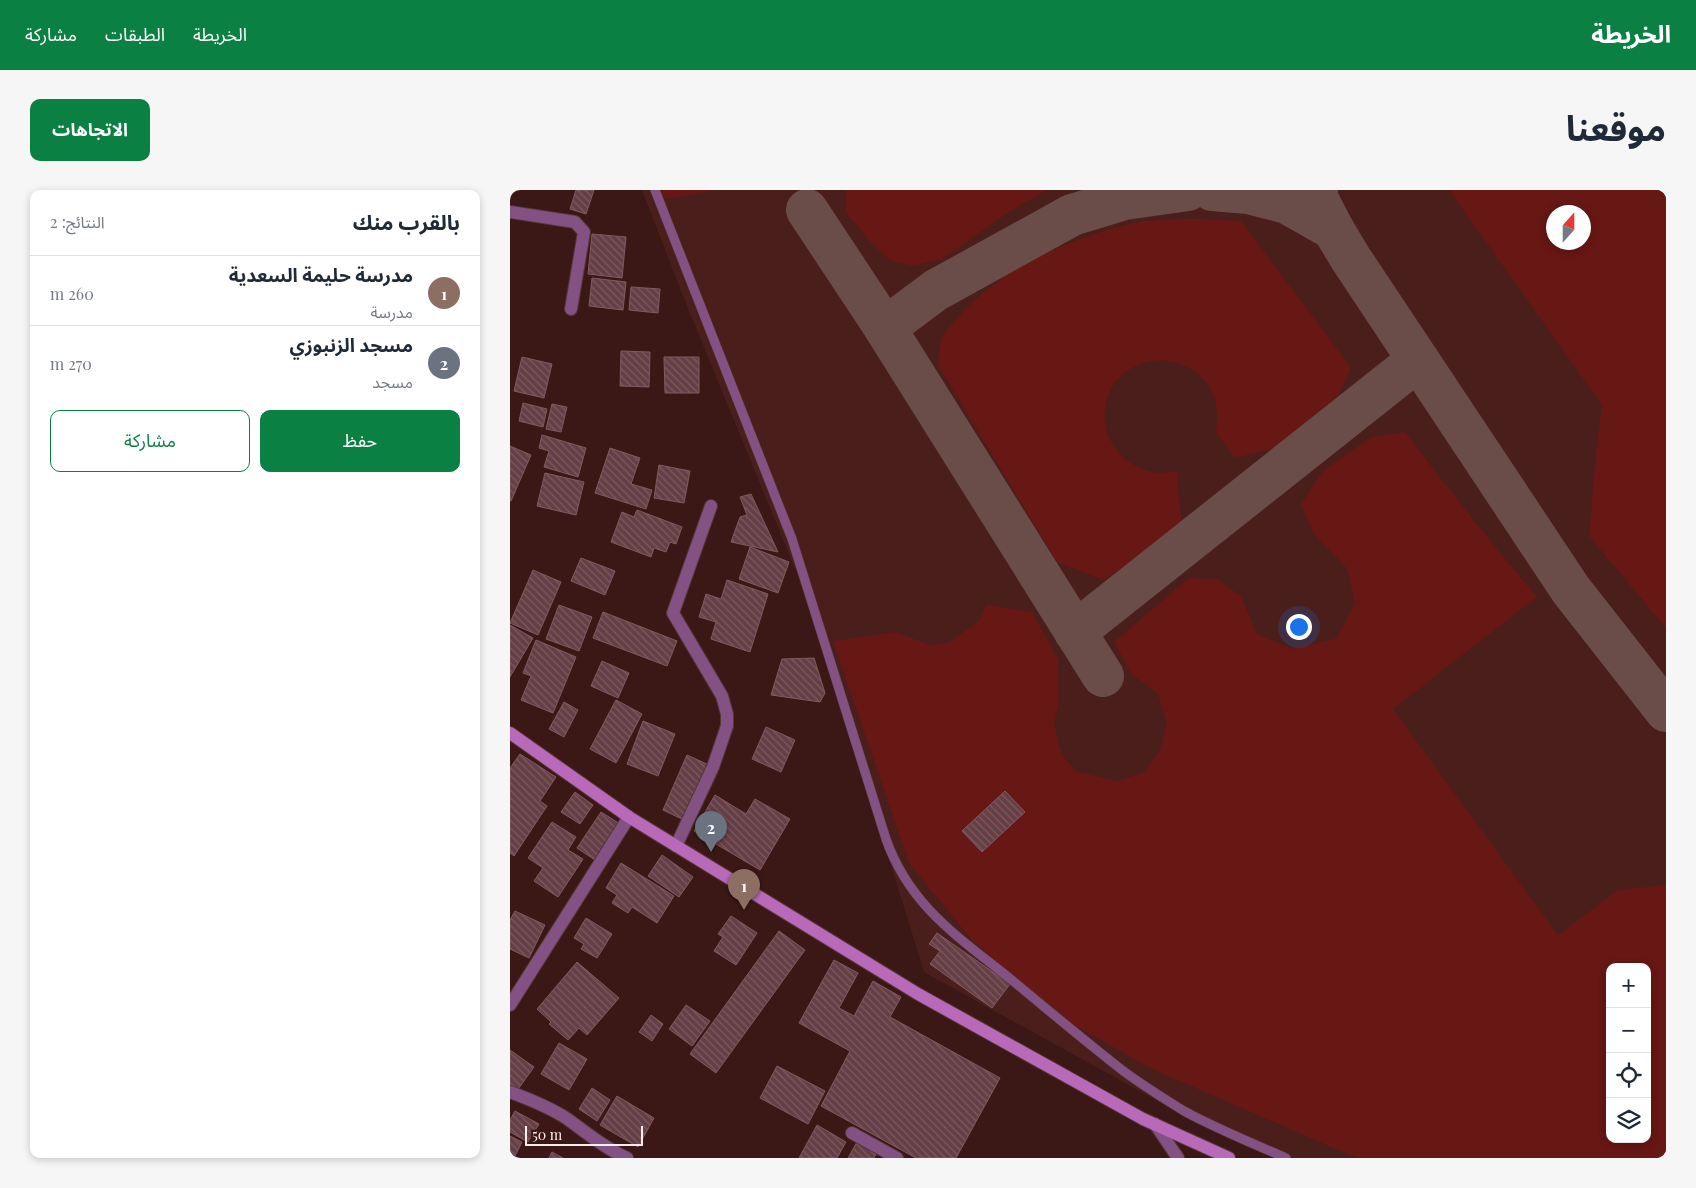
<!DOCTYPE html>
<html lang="ar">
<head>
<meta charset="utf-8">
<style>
	body { margin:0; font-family:"Playfair Display","Noto Sans Arabic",serif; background:#f6f6f7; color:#1f2937; direction:rtl }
	.controls { position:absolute; right:15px; bottom:15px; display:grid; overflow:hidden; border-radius:10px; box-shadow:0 2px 8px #0003 }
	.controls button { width:45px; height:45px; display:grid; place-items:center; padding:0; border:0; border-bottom:1px solid #e0e1e3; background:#fff; color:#1f2937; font:25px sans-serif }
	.compass { position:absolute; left:1036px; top:15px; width:45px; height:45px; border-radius:50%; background:#fff; box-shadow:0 2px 8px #0003; rotate:21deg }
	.scale { position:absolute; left:15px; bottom:12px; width:118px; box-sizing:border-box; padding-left:5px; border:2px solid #feefec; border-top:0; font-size:14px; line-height:18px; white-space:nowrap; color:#feefec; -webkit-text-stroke:4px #3b1815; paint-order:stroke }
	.you { position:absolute; left:788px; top:436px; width:18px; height:18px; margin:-12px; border:4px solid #fff; border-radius:50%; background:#1a73e8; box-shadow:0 0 0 8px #1a73e833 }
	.badge { display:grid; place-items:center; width:32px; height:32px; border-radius:50%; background:#0b8043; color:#fff; font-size:16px; font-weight:700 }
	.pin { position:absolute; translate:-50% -41px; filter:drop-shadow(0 1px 2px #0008) }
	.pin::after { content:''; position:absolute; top:26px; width:18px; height:15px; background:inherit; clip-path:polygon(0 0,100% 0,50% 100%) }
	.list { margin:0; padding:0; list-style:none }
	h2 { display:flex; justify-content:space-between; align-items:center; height:65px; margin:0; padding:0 20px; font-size:21px }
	h2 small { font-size:16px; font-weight:400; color:#747a83 }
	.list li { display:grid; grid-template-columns:32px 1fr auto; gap:15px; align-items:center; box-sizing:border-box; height:70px; padding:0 20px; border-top:1px solid #e0e1e3 }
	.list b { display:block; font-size:19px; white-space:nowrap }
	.list p { margin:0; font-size:16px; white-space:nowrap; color:#747a83 }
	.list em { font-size:16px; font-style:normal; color:#747a83 }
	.actions { display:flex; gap:10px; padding:15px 20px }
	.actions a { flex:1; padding:11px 0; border:1px solid #0b8043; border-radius:10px; text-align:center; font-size:18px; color:#0b8043 }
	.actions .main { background:#0b8043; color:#fff }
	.icon { flex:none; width:28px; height:28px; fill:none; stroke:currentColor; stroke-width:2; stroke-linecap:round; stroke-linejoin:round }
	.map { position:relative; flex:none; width:1156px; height:968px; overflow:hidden; direction:ltr; border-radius:10px }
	header { display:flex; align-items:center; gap:30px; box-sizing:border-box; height:70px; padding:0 25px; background:#0b8043; color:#fff }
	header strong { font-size:24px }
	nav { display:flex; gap:28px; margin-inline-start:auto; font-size:18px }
	.intro { display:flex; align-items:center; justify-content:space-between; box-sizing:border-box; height:120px; padding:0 30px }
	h1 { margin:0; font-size:35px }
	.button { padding:12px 22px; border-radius:10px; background:#0b8043; color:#fff; font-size:18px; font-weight:700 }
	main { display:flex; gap:30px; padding:0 30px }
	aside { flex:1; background:#fff; border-radius:10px; box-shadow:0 2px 8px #0003 }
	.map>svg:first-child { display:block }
</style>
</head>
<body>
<header>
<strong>الخريطة</strong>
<nav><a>الخريطة</a><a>الطبقات</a><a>مشاركة</a></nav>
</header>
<div class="intro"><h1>موقعنا</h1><a class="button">الاتجاهات</a></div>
<main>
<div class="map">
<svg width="1156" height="968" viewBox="0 0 1156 968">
	<defs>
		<pattern id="building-back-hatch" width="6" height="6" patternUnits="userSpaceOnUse" patternTransform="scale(1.25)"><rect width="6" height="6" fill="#653e46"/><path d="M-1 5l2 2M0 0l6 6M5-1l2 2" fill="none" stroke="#7c5a61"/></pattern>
	</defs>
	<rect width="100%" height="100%" fill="#3b1815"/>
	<path fill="#4a1f1b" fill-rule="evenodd" d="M132 0H1156V968H767L682 930 414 782 368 633 288 386 175 111ZM1044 22H1074V52H1044ZM1100 777H1137V949H1100Z"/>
	<g fill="#671714" fill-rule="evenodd">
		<path d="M151 0H207L155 9Z"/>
		<path d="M336 0H537L502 20 432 69 403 76 381 71 363 55 336 22Z"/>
		<path d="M939 0H1156V438L1079 346 1086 263 1092 215ZM1044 22H1074V52H1044Z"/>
		<path d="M692 29 731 31 841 177 829 205 764 258 725 268 706 242C709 216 706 195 681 179 647 158 599 177 595 220 591 251 617 280 648 283 654 283 661 281 667 281L669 312 673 335 594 390 547 372 428 175C429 166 429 153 433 145 436 140 442 135 445 131 486 81 555 50 616 35 640 28 667 29 692 29Z"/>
		<path d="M895 242 964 331 1027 407 883 519 1048 745 1108 700 1156 695V968H848L828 960 640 878 545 824 462 750 399 673 323 451 386 442 420 455 438 453 468 432 477 415 522 422 548 469 549 512 544 534 552 565 566 581 606 591 633 583 650 561 657 533 648 505 622 484 604 452 679 388 707 389 731 406 747 444 783 459 827 448 845 413 837 379 803 343 791 314 812 282 861 247ZM1100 777H1137V949H1100Z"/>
	</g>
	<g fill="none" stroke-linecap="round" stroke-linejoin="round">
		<g stroke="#6a4c48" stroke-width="42">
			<path d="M702 0 738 3 777 13 823 39"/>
			<path d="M807 0 806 6 823 39 841 69 1061 400 1156 521"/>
			<path d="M297 20 375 138 593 486"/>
			<path d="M375 138 426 100 562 25 615 9 678 0"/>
			<path d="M565 442 908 170"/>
		</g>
	</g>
	<g fill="url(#building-back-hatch)" stroke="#835961">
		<path d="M66 0H84L76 24 60 19Z"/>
		<path d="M82 44 116 47 112 88 78 84Z"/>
		<path d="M82 88 116 92 113 120 79 116Z"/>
		<path d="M121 97 150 99 148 123 119 120Z"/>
		<path d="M111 161 140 162 139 197 110 196Z"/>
		<path d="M12 167 42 174 34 208 4 201Z"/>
		<path d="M154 167H189V203H155Z"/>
		<path d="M13 213 37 219 33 237 9 231Z"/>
		<path d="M42 214 57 217 51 242 36 239Z"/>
		<path d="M32 245 76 258 68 287 34 277 39 261 29 258Z"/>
		<path d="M0 256 21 265 1 311H0Z"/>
		<path d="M100 258 130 268 121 294 142 300 136 319 85 303Z"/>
		<path d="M149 275 180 281 174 313 144 308Z"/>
		<path d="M35 283 74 292 66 325 27 316Z"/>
		<path d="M241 304 268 362 221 352 230 327 237 325 230 307Z"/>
		<path d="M127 320 172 337 166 354 160 352 156 362 144 358 141 367 101 352 112 322 124 327Z"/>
		<path d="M240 357 279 372 268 403 229 389Z"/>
		<path d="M71 368 105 381 95 405 61 391Z"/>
		<path d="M23 380 51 392 28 445 0 433Z"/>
		<path d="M217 390 258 404 240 462 201 449 206 432 189 427 196 404 211 409Z"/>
		<path d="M49 415 82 427 69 461 36 449Z"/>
		<path d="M93 422 167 451 157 476 83 448Z"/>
		<path d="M0 435 23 448 0 487Z"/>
		<path d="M26 450 66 467 43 523 11 510 21 486 13 483Z"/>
		<path d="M304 468 315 503 310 512 261 505 272 469Z"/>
		<path d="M92 471 119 483 108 508 81 496Z"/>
		<path d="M106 510 132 524 106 573 80 559Z"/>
		<path d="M54 512 68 520 54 547 39 539Z"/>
		<path d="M133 531 165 544 148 586 117 574Z"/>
		<path d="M256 537 285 550 271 582 242 569Z"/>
		<path d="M10 564 46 587 30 611 37 616 4 666 0 663V578Z"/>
		<path d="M177 565 199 575 174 630 153 620Z"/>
		<path d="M495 601 515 622 472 662 452 641Z"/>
		<path d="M65 602 83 615 70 634 51 622Z"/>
		<path d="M205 605 236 624 245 609 280 629 250 680 184 641Z"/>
		<path d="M91 622 110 634 85 670 67 658Z"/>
		<path d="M42 632 66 647 58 660 73 669 48 707 24 691 33 678 18 668Z"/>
		<path d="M152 665 183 687 169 707 138 686Z"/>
		<path d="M111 673 164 706 147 733 122 717 118 723 102 713 107 705 96 698Z"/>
		<path d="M5 721 35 735 19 768 0 759V730Z"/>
		<path d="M221 726 247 743 226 775 204 761 213 747 208 744Z"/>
		<path d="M76 728 102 744 87 768 71 759 74 754 64 748Z"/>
		<path d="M269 741 295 760 206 883 180 864Z"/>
		<path d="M427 743 500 794 482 818 420 774 430 761 419 754Z"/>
		<path d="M324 770 348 783 329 818 344 826 363 791 391 807 380 827 490 888 446 968H406L311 916 340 861 289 833Z"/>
		<path d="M67 772 109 808 77 845 69 838 58 850 39 834 41 832 27 819Z"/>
		<path d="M176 815 200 831 182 856 159 839Z"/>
		<path d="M141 825 153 834 142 851 129 842Z"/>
		<path d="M49 853 77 869 59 900 31 884Z"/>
		<path d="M0 860 24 877 6 902 0 898Z"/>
		<path d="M267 876 315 901 298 934 250 908Z"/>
		<path d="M82 898 100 910 87 931 69 919Z"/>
		<path d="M107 906 144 928 128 957 90 935Z"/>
		<path d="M5 921 29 934 18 952 0 942V930Z"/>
		<path d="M307 935 336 952 327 968H289Z"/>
		<path d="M0 946 12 952 4 968H0Z"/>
		<path d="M347 952 367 962 364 968H338Z"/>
		<path d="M42 962 53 968H39Z"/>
	</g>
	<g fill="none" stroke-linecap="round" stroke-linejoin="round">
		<g stroke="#563633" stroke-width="10">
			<path id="lane" d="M145 0 282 349 376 649C400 717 449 747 503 791 539 821 575 851 612 880 632 895 653 908 674 921 707 939 742 953 776 968"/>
		</g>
		<g stroke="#563633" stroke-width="14">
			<g id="street">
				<path d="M0 22 65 32 74 42 61 119"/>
				<path d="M166 656 203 577 217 536V524L212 506 163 423 201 316"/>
				<path d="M0 815 119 627"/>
				<path d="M0 902C19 909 39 917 56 928 76 942 94 958 117 968"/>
				<path d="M645 934 668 968"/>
				<path d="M342 943 387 968"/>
			</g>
		</g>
		<g stroke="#563633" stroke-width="14">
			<path id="secondary" d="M0 543 119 627 408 804 633 929 719 968"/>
		</g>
		<use href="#lane" stroke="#835183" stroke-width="9"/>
		<use href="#street" stroke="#835183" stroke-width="12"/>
		<use href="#secondary" stroke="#b969b9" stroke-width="12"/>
	</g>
</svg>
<div class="controls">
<button>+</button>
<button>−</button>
<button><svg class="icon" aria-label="locate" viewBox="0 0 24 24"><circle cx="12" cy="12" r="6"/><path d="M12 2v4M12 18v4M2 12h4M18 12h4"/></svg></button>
<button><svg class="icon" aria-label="layers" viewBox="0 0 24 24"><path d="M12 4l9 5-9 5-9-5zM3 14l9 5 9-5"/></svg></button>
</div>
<svg class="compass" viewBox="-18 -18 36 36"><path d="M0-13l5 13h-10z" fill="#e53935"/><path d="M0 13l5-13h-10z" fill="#747a83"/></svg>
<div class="scale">50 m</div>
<div class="you"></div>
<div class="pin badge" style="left:234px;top:720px;background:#8d6e63">1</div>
<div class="pin badge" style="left:201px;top:662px;background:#6b7280">2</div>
</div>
<aside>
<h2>بالقرب منك<small>النتائج: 2</small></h2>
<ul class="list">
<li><span class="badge" style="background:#8d6e63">1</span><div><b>مدرسة حليمة السعدية</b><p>مدرسة</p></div><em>260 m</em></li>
<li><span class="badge" style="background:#6b7280">2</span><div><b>مسجد الزنبوزي</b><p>مسجد</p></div><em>270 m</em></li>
</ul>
<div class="actions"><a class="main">حفظ</a><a>مشاركة</a></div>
</aside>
</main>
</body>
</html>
